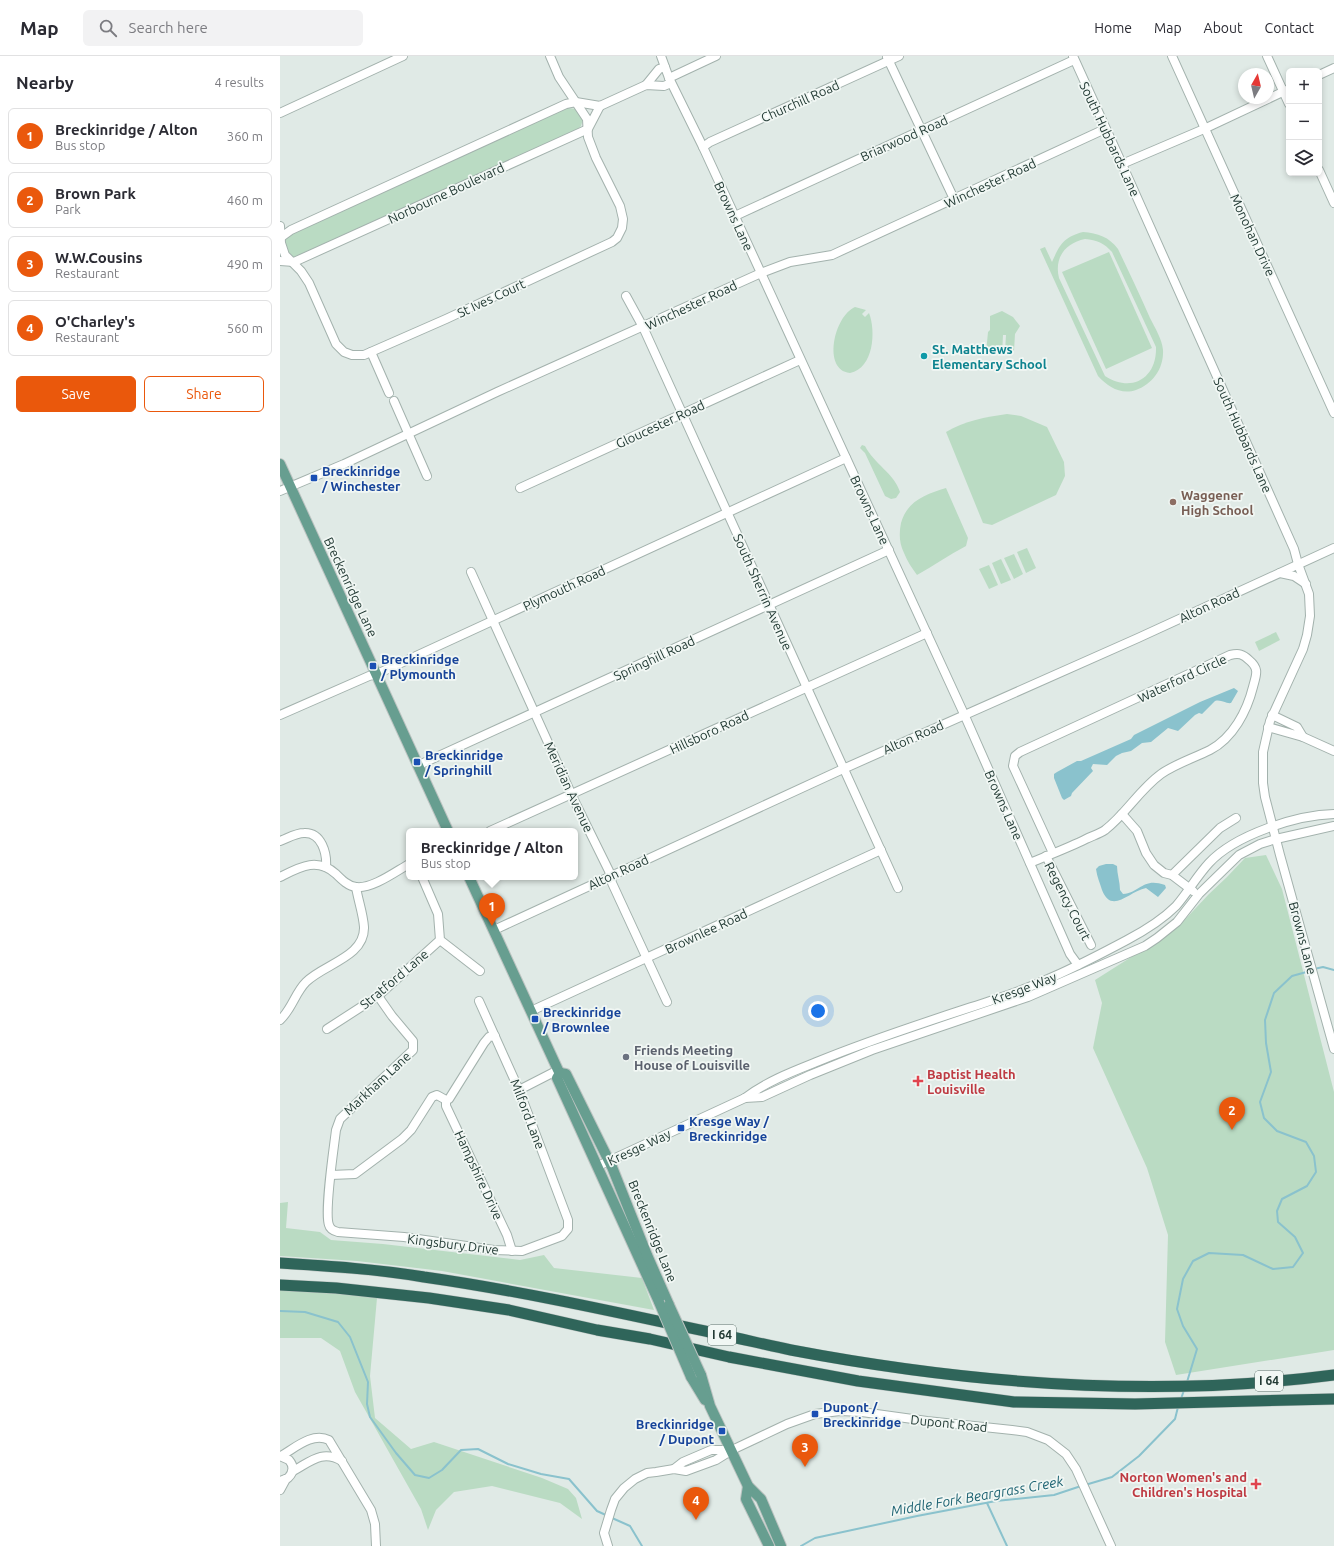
<!DOCTYPE html>
<html lang="en">
<head>
<meta charset="utf-8">
<style>
	body { margin:0; font-family:Ubuntu,sans-serif; background:#f2f2f3; color:#2b2b33 }
	.controls { position:absolute; right:12px; top:12px; display:grid; overflow:hidden; border-radius:6px; box-shadow:0 2px 6px #0003 }
	.controls button { width:36px; height:36px; display:grid; place-items:center; padding:0; border:0; border-bottom:1px solid #e1e1e2; background:#fff; color:#2b2b33; font:20px sans-serif }
	.compass { position:absolute; left:958px; top:12px; width:36px; height:36px; border-radius:50%; background:#fff; box-shadow:0 2px 6px #0003; rotate:8deg }
	.you { position:absolute; left:538px; top:955px; width:14px; height:14px; margin:-10px; border:3px solid #fff; border-radius:50%; background:#1a73e8; box-shadow:0 0 0 6px #1a73e833 }
	.badge { display:grid; place-items:center; width:26px; height:26px; border-radius:50%; background:#ea580c; color:#fff; font-size:13px; font-weight:700 }
	.pin { position:absolute; translate:-50% -33px; filter:drop-shadow(0 1px 2px #0008) }
	.pin::after { content:''; position:absolute; top:21px; width:14px; height:12px; background:inherit; clip-path:polygon(0 0,100% 0,50% 100%) }
	.popup { position:absolute; left:126px; top:772px; width:172px; height:52px; box-sizing:border-box; display:grid; place-content:center; border-radius:6px; background:#fff; filter:drop-shadow(0 1px 3px #0005); font-size:13px; white-space:nowrap; color:#7c7c81 }
	.popup b { font-size:15px; color:#2b2b33 }
	.popup::after { content:''; position:absolute; left:50%; top:100%; margin-left:-8px; border:8px solid transparent; border-top-color:#fff }
	.list { margin:0; padding:0; list-style:none }
	h2 { display:flex; justify-content:space-between; align-items:center; height:52px; margin:0; padding:0 16px; font-size:17px }
	h2 small { font-size:13px; font-weight:400; color:#7c7c81 }
	.list li { display:grid; grid-template-columns:26px 1fr auto; gap:12px; align-items:center; box-sizing:border-box; height:56px; margin:0 8px 8px; padding:0 8px; border:1px solid #e1e1e2; border-radius:6px }
	.list b { display:block; font-size:15px; white-space:nowrap }
	.list p { margin:0; font-size:13px; white-space:nowrap; color:#7c7c81 }
	.list em { font-size:13px; font-style:normal; color:#7c7c81 }
	.actions { display:flex; gap:8px; padding:12px 16px }
	.actions a { flex:1; padding:9px 0; border:1px solid #ea580c; border-radius:6px; text-align:center; font-size:14px; color:#ea580c }
	.actions .main { background:#ea580c; color:#fff }
	.icon { flex:none; width:22px; height:22px; fill:none; stroke:currentColor; stroke-width:2; stroke-linecap:round; stroke-linejoin:round }
	.map { position:relative; flex:none; width:1054px; height:1490px; overflow:hidden }
	header { display:flex; align-items:center; gap:24px; box-sizing:border-box; height:56px; padding:0 20px; background:#fff; border-bottom:1px solid #e1e1e2 }
	header strong { font-size:19px }
	nav { display:flex; gap:22px; margin-inline-start:auto; font-size:14px }
	.search { width:280px; height:36px; background:#f2f2f3; display:flex; align-items:center; gap:10px; box-sizing:border-box; padding:0 14px; border-radius:6px; color:#7c7c81; font-size:15px }
	main { display:flex }
	aside { flex:1; background:#fff }
	.map>svg:first-child { display:block }
</style>
</head>
<body>
<header>
<strong>Map</strong>
<div class="search"><svg class="icon" aria-label="search" viewBox="0 0 24 24"><circle cx="10" cy="10" r="6"/><path d="M15 15l6 6"/></svg>Search here</div>
<nav><a>Home</a><a>Map</a><a>About</a><a>Contact</a></nav>
</header>
<main>
<aside>
<h2>Nearby<small>4 results</small></h2>
<ul class="list">
<li><span class="badge">1</span><div><b>Breckinridge / Alton</b><p>Bus stop</p></div><em>360 m</em></li>
<li><span class="badge">2</span><div><b>Brown Park</b><p>Park</p></div><em>460 m</em></li>
<li><span class="badge">3</span><div><b>W.W.Cousins</b><p>Restaurant</p></div><em>490 m</em></li>
<li><span class="badge">4</span><div><b>O'Charley's</b><p>Restaurant</p></div><em>560 m</em></li>
</ul>
<div class="actions"><a class="main">Save</a><a>Share</a></div>
</aside>
<div class="map">
<svg width="1054" height="1490" viewBox="0 0 1054 1490">
	<rect width="100%" height="100%" fill="#e0eae6"/>
	<g fill="#badbc3" fill-rule="evenodd">
		<path d="M287 52 298 53 303 63 301 70 298 73 15 202 7 197 4 186 9 179Z"/>
		<path d="M803 176C818 177 829 181 838 193 849 216 860 239 870 262 875 272 882 283 883 294 884 312 873 328 856 334 841 339 828 331 818 320L760 193 765 191 772 206C780 188 784 181 803 176ZM805 183C817 184 824 187 832 196L876 291C877 323 851 337 825 320L779 222C774 202 785 187 805 183Z"/>
		<path d="M829 196 872 292 826 313 782 216Z"/>
		<path d="M575 251 586 254 582 258 585 261 589 257C596 275 594 312 570 317 542 314 554 260 575 251Z"/>
		<path d="M722 255 733 261 740 270 735 278 734 295H725L726 279H723L722 299 706 297 708 276 710 274V260Z"/>
		<path d="M727 358 741 360 767 371 784 406 785 420 776 439 712 469 703 467 666 376C684 365 706 361 727 358Z"/>
		<path d="M582 389 585 390C594 408 614 417 620 436L616 442 611 443 605 440 585 397 580 392Z"/>
		<path d="M666 432 688 482 686 490C669 499 653 510 637 519 632 512 627 505 624 497 619 487 619 477 621 467 627 445 646 438 666 432Z"/>
		<path d="M747 492 756 512 746 517 737 496Z"/>
		<path d="M734 498 743 518 734 523 724 502Z"/>
		<path d="M721 503 731 524 721 528 712 507Z"/>
		<path d="M709 509 718 529 709 533 699 513Z"/>
		<path d="M996 576 1000 584 979 595 975 586Z"/>
		<path d="M986 799 1002 833 1054 1036V1294L896 1319 885 1286 888 1179 867 1112 813 992 822 947 815 924 897 872 929 838 947 821 965 802Z"/>
		<path d="M8 1146 6 1172 40 1176 51 1184 103 1188 240 1204 264 1199 274 1212 362 1222 374 1254 162 1215 77 1205 0 1200V1147Z"/>
		<path d="M0 1234 71 1238 97 1242 90 1320 95 1362 131 1393 154 1386 262 1422 288 1433 296 1442 302 1463 280 1447 212 1430 174 1436 156 1454 148 1474 141 1453 75 1336 60 1295 41 1282H0Z"/>
	</g>
	<g fill="#8ac2cd">
		<path d="M954 632 958 635 951 647C946 648 941 643 935 645L922 658 919 657 915 659 898 675 888 672 871 686 862 687 851 695 842 697 836 700 827 709 813 708 811 712 813 715 792 737 791 740 784 744 782 742 774 722V718L777 716 797 705H801L851 683 854 679 920 646Z"/>
		<path d="M826 808H833L837 810C837 818 840 826 840 834L843 838C861 836 863 821 885 829L886 832 878 841 866 832C849 835 832 859 822 834 820 827 817 821 816 813L819 810Z"/>
	</g>
	<g fill="none" stroke-linecap="round" stroke-linejoin="round">
		<g stroke="#8ac2cd" stroke-width="2">
			<path d="M1034 913 1043 911 1054 914"/>
			<path d="M0 1255 25 1256 58 1266 70 1281 88 1326 87 1348 90 1361 116 1397 135 1419 149 1422 162 1414 181 1394 198 1393 228 1408 261 1418 289 1423 317 1455 328 1460"/>
			<path d="M907 1326 917 1293 903 1270 897 1253 903 1223 913 1205 929 1197 963 1199 993 1213 1013 1211 1023 1197 1015 1181 998 1166 997 1155 1002 1143 1027 1130 1036 1116 1034 1100 1026 1086 997 1075 984 1062 980 1046 991 1016 986 987 985 964 994 937 1012 920 1030 915"/>
			<path d="M901 1343 904 1334"/>
			<path d="M805 1429 832 1421 859 1400 895 1363 898 1351"/>
			<path d="M707 1447 727 1490"/>
			<path d="M332 1462 350 1470 362 1490"/>
			<path d="M521 1490 535 1482 637 1460 716 1445 774 1439 801 1430"/>
		</g>
		<g stroke="#a3b2ad" stroke-width="10">
			<g id="minor">
				<path d="M381 0 389 22 423 91 684 658 790 898 798 909"/>
				<path d="M793 0 842 108 1014 493 1018 508 1029 538 1030 560 1027 579 1023 593 990 665 983 696V727L985 741 1000 799 1054 993"/>
				<path d="M892 0 1054 357"/>
				<path d="M987 0 1009 48"/>
				<path d="M607 1 674 143"/>
				<path d="M1039 19 1054 12"/>
				<path d="M389 22 436 0"/>
				<path d="M366 29 379 13 385 11"/>
				<path d="M0 57 123 0"/>
				<path d="M423 91 430 86 619 0"/>
				<path d="M842 108 924 73 1009 33"/>
				<path d="M1039 114 1054 147"/>
				<path d="M455 160 794 4"/>
				<path d="M0 170 1 187 5 199 21 215 29 227 56 288 64 296 72 299H84L166 263 332 186 337 182 342 172 343 163 340 150 316 102 308 81 307 63 279 21 270 0"/>
				<path d="M0 182 11 174 286 48 296 46 320 50 366 29 384 30 391 27"/>
				<path d="M0 205 14 206 308 73 320 50"/>
				<path d="M346 240 363 271 618 832"/>
				<path d="M91 296 109 337"/>
				<path d="M114 345 147 420"/>
				<path d="M240 432 520 304"/>
				<path d="M0 435 64 408 217 336 481 217 510 206 552 199 825 73"/>
				<path d="M191 516 294 744 329 815 332 827 387 946"/>
				<path d="M1000 517 1014 520 1026 528"/>
				<path d="M0 659 89 620 97 618 566 402"/>
				<path d="M988 671 1023 681 1017 671 992 659"/>
				<path d="M1023 681 1054 695"/>
				<path d="M139 709 609 494"/>
				<path d="M842 758 857 775 866 797 874 809 884 817 892 819 913 835"/>
				<path d="M210 775 647 577"/>
				<path d="M0 785C8 782 16 777 24 777 42 776 47 798 46 811"/>
				<path d="M766 800 811 889"/>
				<path d="M750 807C769 799 788 792 806 783 812 780 819 778 825 774 846 758 859 734 881 718 895 708 914 702 930 694 953 682 967 655 973 631 976 619 980 613 969 604 963 598 959 597 950 599L740 696 735 700 733 710 773 797"/>
				<path d="M892 819 940 772 956 762"/>
				<path d="M0 821C20 811 37 801 56 818 62 824 68 830 76 831 92 833 115 816 129 808"/>
				<path d="M142 821 158 858 160 884 200 915"/>
				<path d="M214 874 563 713 858 582 1054 492"/>
				<path d="M98 940 112 960 133 985V994L60 1063 56 1074C54 1091 44 1156 49 1169 50 1173 54 1175 58 1176L124 1181 214 1194 242 1195 282 1180 288 1173V1164L239 1034 199 945"/>
				<path d="M251 955 601 794"/>
				<path d="M0 964C12 953 15 937 26 926 44 908 85 901 84 871 83 857 78 844 76 831"/>
				<path d="M47 973 98 940 160 884"/>
				<path d="M239 1034 278 1014"/>
				<path d="M465 1042 482 1041 530 1019 592 994 748 941 865 890 877 882 897 866 919 838 959 799 980 788 996 783 1054 770"/>
				<path d="M166 1044V1050L227 1179 232 1195"/>
				<path d="M318 1110 465 1042C487 1025 514 1015 539 1005 595 982 652 964 710 945 758 930 802 908 847 884 864 875 882 864 896 850 908 836 917 820 929 807 955 779 1016 759 1054 758"/>
				<path d="M51 1119 75 1118 122 1083 131 1074 152 1041 157 1039 166 1044 169 1043 204 987 209 981 215 980"/>
				<path d="M0 1400 9 1404C14 1410 14 1416 8 1422L0 1425"/>
				<path d="M1 1400C15 1392 32 1376 49 1384L91 1454 95 1468 96 1490"/>
				<path d="M394 1413 403 1406 431 1394H451"/>
				<path d="M13 1415C30 1406 42 1393 62 1405"/>
				<path d="M0 1434 6 1423"/>
				<path d="M328 1490 324 1477 331 1454 335 1443 344 1432 355 1423 367 1417 376 1416 394 1413 406 1415 436 1404 452 1394 507 1368 535 1358 560 1355 582 1356 647 1365 732 1374 747 1376 768 1384 786 1398 796 1413 831 1490"/>
			</g>
		</g>
		<g stroke="#bdc4c2" stroke-width="12">
			<g id="major">
				<path d="M0 408 168 775"/>
				<path d="M189 821 278 1014 280 1017 277 1022 379 1246"/>
				<path d="M280 1017 286 1018 332 1111 367 1199 389 1249"/>
				<path d="M421 1319 430 1350 468 1430 481 1443 501 1490"/>
				<path d="M411 1321 425 1344"/>
				<path d="M468 1430 466 1443 489 1490"/>
			</g>
		</g>
		<g stroke="#bdc4c2" stroke-width="12">
			<g id="highway">
				<path d="M0 1207C48 1210 96 1213 144 1221 242 1235 340 1257 438 1278 462 1283 487 1289 511 1294 690 1328 873 1343 1054 1319"/>
				<path d="M0 1229 56 1232 149 1242 229 1254 317 1274 370 1283 449 1301 578 1325 734 1346 855 1348 1054 1343"/>
			</g>
		</g>
		<use href="#minor" stroke="#fff" stroke-width="8"/>
		<use href="#major" stroke="#679e90" stroke-width="10"/>
		<use href="#highway" stroke="#2f655a" stroke-width="11"/>
		<g stroke="#bdc4c2" stroke-width="12" stroke-linecap="butt">
			<g id="major-bridge">
				<path d="M379 1246 411 1321"/>
				<path d="M389 1249 421 1319"/>
			</g>
		</g>
		<use href="#major-bridge" stroke="#679e90" stroke-width="10"/>
	</g>
	<circle fill="#0f9aa8" stroke="#f1f7f4" stroke-width="1.5" cx="644" cy="300" r="4"/>
	<g fill="#1a4fb4" stroke="#f1f7f4" stroke-width="1.5">
		<rect x="30" y="418" width="8" height="8" rx="2"/>
		<rect x="89" y="606" width="8" height="8" rx="2"/>
		<rect x="133" y="702" width="8" height="8" rx="2"/>
		<rect x="251" y="959" width="8" height="8" rx="2"/>
		<rect x="397" y="1068" width="8" height="8" rx="2"/>
		<rect x="531" y="1354" width="8" height="8" rx="2"/>
		<rect x="438" y="1371" width="8" height="8" rx="2"/>
	</g>
	<circle fill="#8d6e63" stroke="#f1f7f4" stroke-width="1.5" cx="893" cy="446" r="4"/>
	<circle fill="#6b7280" stroke="#f1f7f4" stroke-width="1.5" cx="346" cy="1001" r="4"/>
	<g fill="#e0444e" stroke="#f1f7f4" stroke-width="1.5">
		<path d="M636 1019h4v4h4v4h-4v4h-4v-4h-4v-4h4z"/>
		<path d="M974 1422h4v4h4v4h-4v4h-4v-4h-4v-4h4z"/>
	</g>
	<g text-anchor="middle" stroke-width="3.5" stroke-linejoin="round" paint-order="stroke">
		<g fill="#f1f7f4" stroke="#60736e" stroke-width="1">
			<rect x="428" y="1269" width="28" height="20" rx="3"/>
			<rect x="975" y="1315" width="28" height="20" rx="3"/>
		</g>
		<g font-size="12" font-weight="bold" fill="#223a34">
			<text x="442" y="1283">I 64</text>
			<text x="989" y="1329">I 64</text>
		</g>
		<g font-size="13" fill="#223a34" stroke="#f1f7f4">
			<text transform="translate(520 45) rotate(-24)" y="5">Churchill Road</text>
			<text transform="translate(624 82) rotate(-24)" y="5">Briarwood Road</text>
			<text transform="translate(830 83) rotate(65)" y="5">South Hubbards Lane</text>
			<text transform="translate(710 127) rotate(-25)" y="5">Winchester Road</text>
			<text transform="translate(166 137) rotate(-25)" y="5">Norbourne Boulevard</text>
			<text transform="translate(454 160) rotate(65)" y="5">Browns Lane</text>
			<text transform="translate(973 179) rotate(65)" y="5">Monohan Drive</text>
			<text transform="translate(211 242) rotate(-25)" y="5">St Ives Court</text>
			<text transform="translate(411 249) rotate(-25)" y="5">Winchester Road</text>
			<text transform="translate(380 368) rotate(-25)" y="5">Gloucester Road</text>
			<text transform="translate(963 379) rotate(66)" y="5">South Hubbards Lane</text>
			<text transform="translate(590 454) rotate(65)" y="5">Browns Lane</text>
			<text transform="translate(71 531) rotate(65)" y="5">Breckenridge Lane</text>
			<text transform="translate(284 532) rotate(-25)" y="5">Plymouth Road</text>
			<text transform="translate(483 536) rotate(66)" y="5">South Sherrin Avenue</text>
			<text transform="translate(929 549) rotate(-25)" y="5">Alton Road</text>
			<text transform="translate(374 602) rotate(-25)" y="5">Springhill Road</text>
			<text transform="translate(902 622) rotate(-25)" y="5">Waterford Circle</text>
			<text transform="translate(429 676) rotate(-25)" y="5">Hillsboro Road</text>
			<text transform="translate(633 681) rotate(-24)" y="5">Alton Road</text>
			<text transform="translate(289 731) rotate(65)" y="5">Meridian Avenue</text>
			<text transform="translate(724 749) rotate(66)" y="5">Browns Lane</text>
			<text transform="translate(338 816) rotate(-25)" y="5">Alton Road</text>
			<text transform="translate(788 845) rotate(63)" y="5">Regency Court</text>
			<text transform="translate(426 875) rotate(-25)" y="5">Brownlee Road</text>
			<text transform="translate(1023 882) rotate(75)" y="5">Browns Lane</text>
			<text transform="translate(114 923) rotate(-40)" y="5">Stratford Lane</text>
			<text transform="translate(744 932) rotate(-21)" y="5">Kresge Way</text>
			<text transform="translate(97 1027) rotate(-43)" y="5">Markham Lane</text>
			<text transform="translate(248 1058) rotate(69)" y="5">Milford Lane</text>
			<text transform="translate(359 1091) rotate(-25)" y="5">Kresge Way</text>
			<text transform="translate(199 1119) rotate(65)" y="5">Hampshire Drive</text>
			<text transform="translate(373 1175) rotate(68)" y="5">Breckenridge Lane</text>
			<text transform="translate(173 1188) rotate(7)" y="5">Kingsbury Drive</text>
			<text transform="translate(669 1367) rotate(6)" y="5">Dupont Road</text>
		</g>
		<g font-size="13" font-weight="bold" fill="#0d838f" stroke="#f1f7f4" text-anchor="start">
			<text x="652" y="298">St. Matthews<tspan x="652" dy="15">Elementary School</tspan></text>
		</g>
		<g font-size="13" font-weight="bold" fill="#164399" stroke="#f1f7f4" text-anchor="start">
			<text x="42" y="420">Breckinridge<tspan x="42" dy="15">/ Winchester</tspan></text>
			<text x="101" y="608">Breckinridge<tspan x="101" dy="15">/ Plymounth</tspan></text>
			<text x="145" y="704">Breckinridge<tspan x="145" dy="15">/ Springhill</tspan></text>
			<text x="263" y="961">Breckinridge<tspan x="263" dy="15">/ Brownlee</tspan></text>
			<text x="409" y="1070">Kresge Way /<tspan x="409" dy="15">Breckinridge</tspan></text>
			<text x="543" y="1356">Dupont /<tspan x="543" dy="15">Breckinridge</tspan></text>
			<text x="434" y="1373" text-anchor="end">Breckinridge<tspan x="434" dy="15">/ Dupont</tspan></text>
		</g>
		<g font-size="13" font-weight="bold" fill="#785e54" stroke="#f1f7f4" text-anchor="start">
			<text x="901" y="444">Waggener<tspan x="901" dy="15">High School</tspan></text>
		</g>
		<g font-size="13" font-weight="bold" fill="#5b616d" stroke="#f1f7f4" text-anchor="start">
			<text x="354" y="999">Friends Meeting<tspan x="354" dy="15">House of Louisville</tspan></text>
		</g>
		<g font-size="13" font-weight="bold" fill="#be3a42" stroke="#f1f7f4" text-anchor="start">
			<text x="647" y="1023">Baptist Health<tspan x="647" dy="15">Louisville</tspan></text>
			<text x="967" y="1426" text-anchor="end">Norton Women's and<tspan x="967" dy="15">Children's Hospital</tspan></text>
		</g>
		<g font-size="14" font-style="italic" fill="#1f6473" stroke="#f1f7f4">
			<text transform="translate(697 1440) rotate(-10)" y="5">Middle Fork Beargrass Creek</text>
		</g>
	</g>
</svg>
<div class="controls">
<button>+</button>
<button>−</button>
<button><svg class="icon" aria-label="layers" viewBox="0 0 24 24"><path d="M12 4l9 5-9 5-9-5zM3 14l9 5 9-5"/></svg></button>
</div>
<svg class="compass" viewBox="-18 -18 36 36"><path d="M0-13l5 13h-10z" fill="#e53935"/><path d="M0 13l5-13h-10z" fill="#7c7c81"/></svg>
<div class="you"></div>
<div class="pin badge" style="left:212px;top:870px">1</div>
<div class="popup"><b>Breckinridge / Alton</b>Bus stop</div>
<div class="pin badge" style="left:952px;top:1074px">2</div>
<div class="pin badge" style="left:525px;top:1411px">3</div>
<div class="pin badge" style="left:416px;top:1464px">4</div>
</div>
</main>
</body>
</html>
